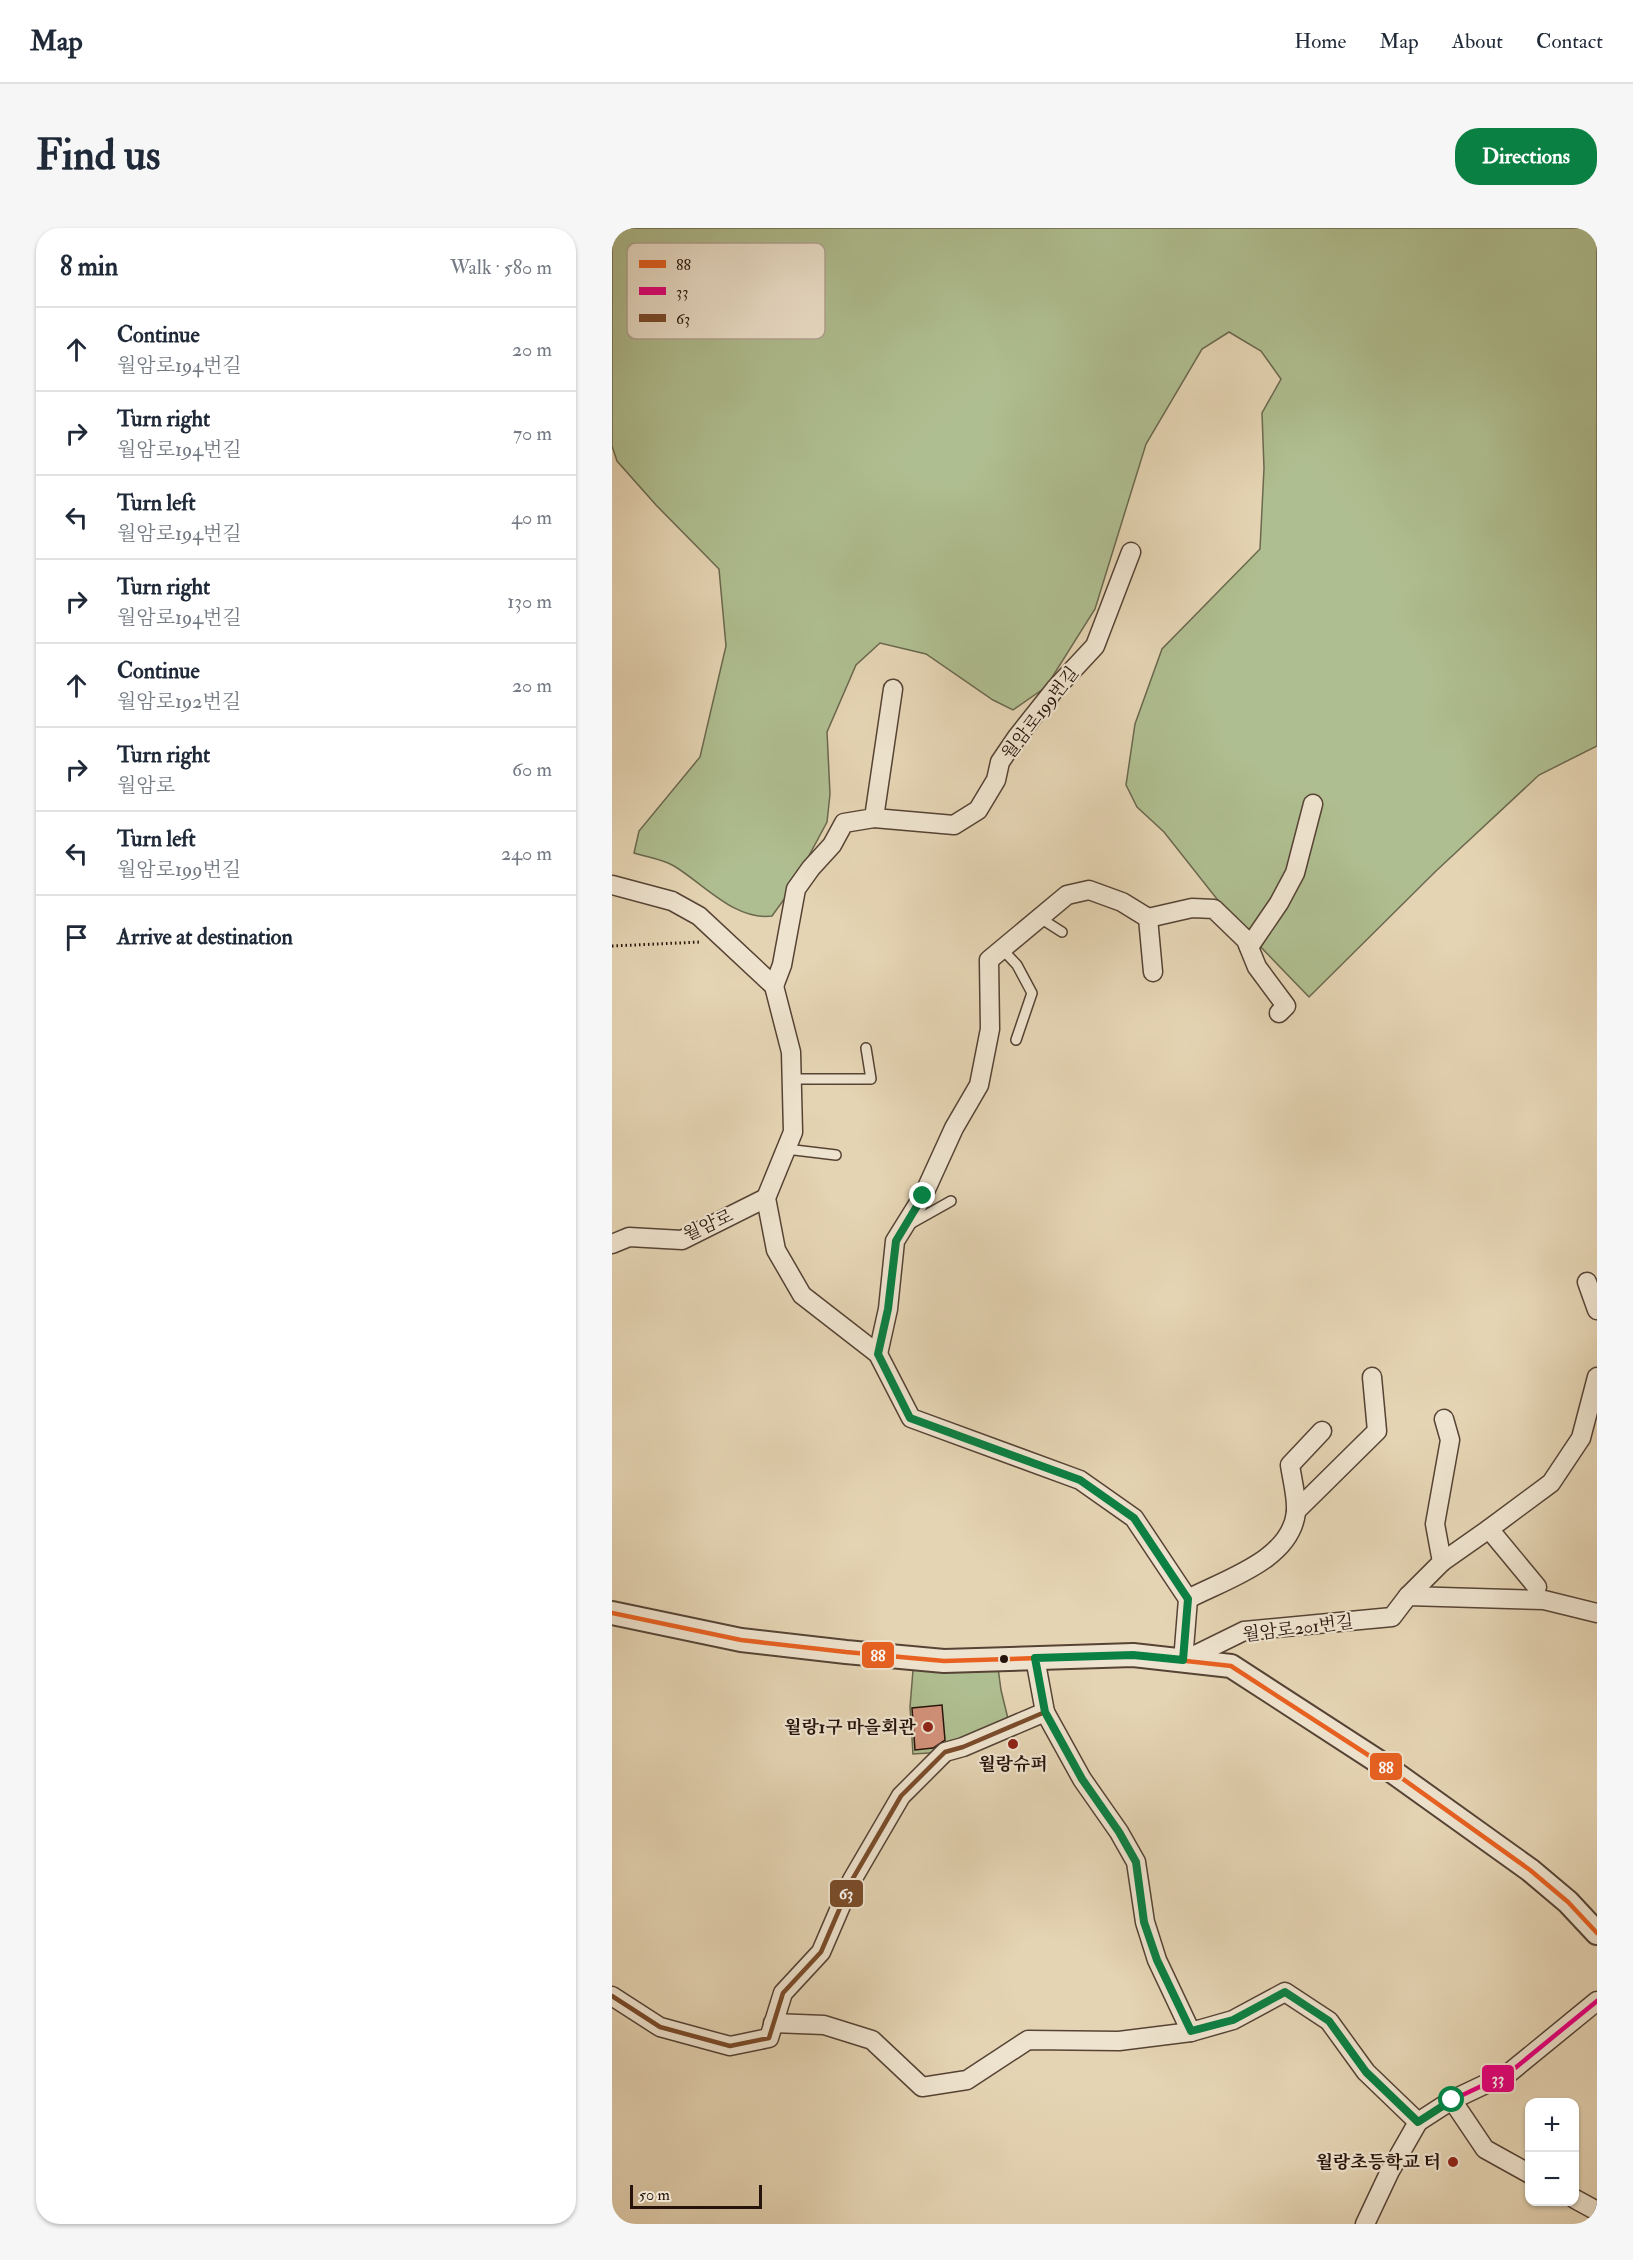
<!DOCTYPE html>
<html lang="en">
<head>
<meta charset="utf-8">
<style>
	body { margin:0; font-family:"IM FELL Double Pica","Noto Serif KR",serif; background:#f6f6f7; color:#1f2937 }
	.controls { position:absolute; right:18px; bottom:18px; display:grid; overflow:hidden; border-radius:12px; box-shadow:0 2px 4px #0004 }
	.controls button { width:54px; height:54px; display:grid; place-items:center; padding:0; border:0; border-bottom:2px solid #e0e1e3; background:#fff; color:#1f2937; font:30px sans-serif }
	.scale { position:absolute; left:18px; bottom:15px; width:132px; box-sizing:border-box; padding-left:6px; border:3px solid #26130b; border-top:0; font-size:16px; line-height:21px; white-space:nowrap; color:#26130b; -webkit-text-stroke:4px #eee3ce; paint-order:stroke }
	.stop { position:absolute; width:18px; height:18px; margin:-14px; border:4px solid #0b8043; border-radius:50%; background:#fff }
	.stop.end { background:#0b8043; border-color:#fff; box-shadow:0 2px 6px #0008 }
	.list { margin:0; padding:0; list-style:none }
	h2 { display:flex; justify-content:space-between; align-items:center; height:78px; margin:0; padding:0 24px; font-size:26px }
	h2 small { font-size:20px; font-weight:400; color:#747a83 }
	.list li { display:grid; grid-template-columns:39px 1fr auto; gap:18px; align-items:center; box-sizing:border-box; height:84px; padding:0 24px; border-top:2px solid #e0e1e3 }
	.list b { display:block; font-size:22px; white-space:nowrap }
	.list p { margin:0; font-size:20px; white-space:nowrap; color:#747a83 }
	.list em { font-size:20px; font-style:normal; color:#747a83 }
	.icon { flex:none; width:33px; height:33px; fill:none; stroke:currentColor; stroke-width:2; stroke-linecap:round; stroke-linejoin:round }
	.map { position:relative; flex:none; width:985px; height:1996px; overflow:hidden; border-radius:24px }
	header { display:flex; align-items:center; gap:36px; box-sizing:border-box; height:84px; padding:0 30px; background:#fff; border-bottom:2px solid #e0e1e3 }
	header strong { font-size:28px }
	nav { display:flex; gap:33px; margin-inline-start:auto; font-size:21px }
	.intro { display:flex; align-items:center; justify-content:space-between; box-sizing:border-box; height:144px; padding:0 36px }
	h1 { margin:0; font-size:42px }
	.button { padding:15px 27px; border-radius:24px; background:#0b8043; color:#fff; font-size:21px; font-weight:700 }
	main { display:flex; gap:36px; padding:0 36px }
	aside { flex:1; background:#fff; border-radius:24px; box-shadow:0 2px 4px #0004 }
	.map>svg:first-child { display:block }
</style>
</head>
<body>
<header>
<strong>Map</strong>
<nav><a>Home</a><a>Map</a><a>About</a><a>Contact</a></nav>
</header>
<div class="intro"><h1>Find us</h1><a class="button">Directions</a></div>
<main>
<aside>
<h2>8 min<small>Walk · 580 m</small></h2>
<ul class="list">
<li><svg class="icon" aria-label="ahead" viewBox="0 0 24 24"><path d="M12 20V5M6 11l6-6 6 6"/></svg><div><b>Continue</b><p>월암로194번길</p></div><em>20 m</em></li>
<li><svg class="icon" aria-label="right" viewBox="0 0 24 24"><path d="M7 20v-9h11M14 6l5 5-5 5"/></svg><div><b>Turn right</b><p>월암로194번길</p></div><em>70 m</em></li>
<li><svg class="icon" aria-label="left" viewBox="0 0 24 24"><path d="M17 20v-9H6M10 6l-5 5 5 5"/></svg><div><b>Turn left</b><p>월암로194번길</p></div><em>40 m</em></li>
<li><svg class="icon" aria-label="right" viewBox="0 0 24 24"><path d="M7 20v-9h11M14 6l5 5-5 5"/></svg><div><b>Turn right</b><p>월암로194번길</p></div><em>130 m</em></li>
<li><svg class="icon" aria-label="ahead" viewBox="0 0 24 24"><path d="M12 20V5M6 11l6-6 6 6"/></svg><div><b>Continue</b><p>월암로192번길</p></div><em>20 m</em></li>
<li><svg class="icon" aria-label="right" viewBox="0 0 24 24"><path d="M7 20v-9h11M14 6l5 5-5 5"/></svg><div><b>Turn right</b><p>월암로</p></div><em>60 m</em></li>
<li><svg class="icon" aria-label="left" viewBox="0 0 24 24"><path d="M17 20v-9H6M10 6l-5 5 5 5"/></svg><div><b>Turn left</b><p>월암로199번길</p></div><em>240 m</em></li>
<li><svg class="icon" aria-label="arrive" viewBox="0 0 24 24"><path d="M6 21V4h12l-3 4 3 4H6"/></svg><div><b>Arrive at destination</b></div></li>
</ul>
</aside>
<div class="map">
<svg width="985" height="1996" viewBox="0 0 985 1996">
	<rect width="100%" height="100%" fill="#e5d4b3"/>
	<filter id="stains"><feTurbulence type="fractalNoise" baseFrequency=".00333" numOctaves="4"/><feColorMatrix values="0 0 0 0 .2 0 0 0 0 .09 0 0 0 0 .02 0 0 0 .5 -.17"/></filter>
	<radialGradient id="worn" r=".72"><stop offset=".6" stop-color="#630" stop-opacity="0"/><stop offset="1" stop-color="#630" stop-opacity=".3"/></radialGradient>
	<g fill="#afbe90" stroke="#6a684e" stroke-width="1.5">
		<path d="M0 0H985V518L927 547 824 643 697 769 616 685 552 604 525 579 514 557 523 496 550 421 648 321 652 240 650 185 669 151 649 123 617 104 590 121 534 216 483 381 434 459 401 482 381 472 314 426 268 415 244 437 215 504 218 566 215 594 178 663 160 688C123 693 92 656 62 638 50 631 34 629 22 625L27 603 88 529 114 418 107 341 44 277 5 233 0 218Z"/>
		<path d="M302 1430 385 1432 389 1462 398 1499 333 1524 301 1526 298 1479Z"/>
	</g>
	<path fill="#d3927b" stroke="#26130b" stroke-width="1.5" d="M330 1477 333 1512 321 1520 303 1522 300 1480Z"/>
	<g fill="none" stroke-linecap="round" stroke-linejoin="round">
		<g stroke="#564335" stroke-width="12">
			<g id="service">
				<path d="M428 690 450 704"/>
				<path d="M390 721 405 737 420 765 404 812"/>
				<path d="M180 851H259L254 820"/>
				<path d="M174 921 224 927"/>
				<path d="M298 996 339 973"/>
			</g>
		</g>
		<g stroke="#564335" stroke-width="21">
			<g id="minor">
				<path d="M262 590 342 597 366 582 384 552 388 534 405 509 443 461 483 418 519 324"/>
				<path d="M0 657 60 673 87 688 162 758 179 824 181 904 154 970 164 1022 190 1067 266 1126 299 1190 468 1252 522 1290 576 1371 571 1433"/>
				<path d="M536 690 580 680 602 681 634 712 645 739 674 778 667 785"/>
				<path d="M637 719 667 675 683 645 701 576"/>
				<path d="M162 758 170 737 184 661 199 640 220 617 232 595 262 590 281 461"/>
				<path d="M0 1016 17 1009 70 1012 154 970"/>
				<path d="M975 1054 985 1082"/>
				<path d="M266 1126 276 1081 283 1013 311 968 342 900 367 857 378 801 377 732 455 667 477 662 510 674 536 690 541 744"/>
				<path d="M684 1283 765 1203 760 1149"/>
				<path d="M877 1301 939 1255 969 1210 985 1149"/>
				<path d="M830 1334 877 1301 925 1359"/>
				<path d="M796 1368 830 1334 823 1296 838 1212 832 1191"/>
				<path d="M576 1371C614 1351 679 1332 684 1284 685 1269 680 1251 678 1237L710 1203"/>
				<path d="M571 1433 632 1403 780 1389 796 1368 932 1372 985 1385"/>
				<path d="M433 1484 470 1551 507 1604 524 1634 533 1694 545 1732 579 1804 621 1792 673 1764 717 1793 754 1844 806 1894 840 1872 897 1845 985 1773"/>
				<path d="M0 1768 48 1799 118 1818 157 1810 171 1765 209 1724 240 1652 289 1568 333 1524 351 1519 433 1484 423 1430"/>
				<path d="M161 1795 212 1797 260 1812 310 1859 355 1852 416 1812 507 1813 579 1804"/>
				<path d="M840 1872 873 1921 918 1946"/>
				<path d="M963 1971 985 1983"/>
				<path d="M753 1996 778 1943 806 1894"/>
			</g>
		</g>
		<g stroke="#564335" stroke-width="26">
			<path id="tertiary" d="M0 1385 129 1412 234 1424 332 1433 521 1427 619 1438 770 1536 918 1642 956 1674 985 1705"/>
		</g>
		<path stroke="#26130b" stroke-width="3" stroke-dasharray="1.5 3" stroke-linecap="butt" d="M0 718 89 714"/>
		<use href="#service" stroke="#eee3ce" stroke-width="9"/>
		<use href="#minor" stroke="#eee3ce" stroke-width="18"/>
		<use href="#tertiary" stroke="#eee3ce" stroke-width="22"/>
		<g stroke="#eee3ce" stroke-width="9">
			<path id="bus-1" d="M0 1385 129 1412 234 1424 332 1433 521 1427 619 1438 770 1536 918 1642 956 1674 985 1705"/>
		</g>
		<g stroke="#eee3ce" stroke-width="9">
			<path id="bus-2" d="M433 1484 470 1551 507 1604 524 1634 533 1694 545 1732 579 1804 621 1792 673 1764 717 1793 754 1844 806 1894 840 1872 897 1845 985 1773"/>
		</g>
		<g stroke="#eee3ce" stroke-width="9">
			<path id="bus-3" d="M0 1768 48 1799 118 1818 157 1810 171 1765 209 1724 240 1652 289 1568 333 1524 351 1519 433 1484 423 1430"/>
		</g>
		<use href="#bus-1" stroke="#e86121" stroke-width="4.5"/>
		<use href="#bus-2" stroke="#e5007d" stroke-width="4.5"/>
		<use href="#bus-3" stroke="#7a4b2a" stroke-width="4.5"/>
	</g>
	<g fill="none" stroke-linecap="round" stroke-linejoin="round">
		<path stroke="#0b8043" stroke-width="8" d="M311 968 284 1013 276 1081 266 1126 298 1190 468 1252 522 1290 576 1371 571 1432 521 1427 423 1430 433 1484 470 1551 507 1604 524 1634 532 1694 545 1732 579 1803 621 1792 673 1764 717 1793 754 1844 806 1894 840 1872"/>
	</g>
	<circle fill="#26130b" stroke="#eee3ce" stroke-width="2" cx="392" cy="1431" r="5"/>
	<g fill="#8f2418" stroke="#eee3ce" stroke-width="2">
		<circle cx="316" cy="1499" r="6"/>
		<circle cx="401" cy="1516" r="6"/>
		<circle cx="841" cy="1934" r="6"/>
	</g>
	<g text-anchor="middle" stroke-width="4.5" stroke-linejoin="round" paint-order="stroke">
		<g font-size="18" fill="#26130b" stroke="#eee3ce">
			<text transform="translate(428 485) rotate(-52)" y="6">월암로199번길</text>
			<text transform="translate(96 997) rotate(-24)" y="6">월암로</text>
			<text transform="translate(686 1400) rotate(-7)" y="6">월암로201번길</text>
		</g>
		<g font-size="18" font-weight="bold" fill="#26130b" stroke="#eee3ce" text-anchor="end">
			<text x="304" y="1505">월랑1구 마을회관</text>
			<text x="401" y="1542" text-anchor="middle">월랑슈퍼</text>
			<text x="829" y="1940">월랑초등학교 터</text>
		</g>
	</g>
	<rect x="15" y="15" width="198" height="96" rx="9" fill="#eee3ce" stroke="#b2a594" stroke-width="1.5"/>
	<rect x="27" y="32" width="27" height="8" fill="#e86121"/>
	<rect x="27" y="59" width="27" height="8" fill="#e5007d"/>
	<rect x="27" y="86" width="27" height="8" fill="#7a4b2a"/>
	<g font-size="16" fill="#26130b">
		<text x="64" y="42">88</text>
		<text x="64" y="69">33</text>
		<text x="64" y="96">63</text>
	</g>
	<g stroke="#eee3ce" stroke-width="2">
		<rect x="249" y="1413" width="34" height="28" rx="6" fill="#e86121"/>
		<rect x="757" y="1524" width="34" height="29" rx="6" fill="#e86121"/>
		<rect x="217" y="1651" width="35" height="29" rx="6" fill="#7a4b2a"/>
		<rect x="869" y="1836" width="34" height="29" rx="6" fill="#e5007d"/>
	</g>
	<g font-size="16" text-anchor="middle" font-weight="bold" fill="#fff">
		<text x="266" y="1433">88</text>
		<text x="774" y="1545">88</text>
		<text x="234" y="1671">63</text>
		<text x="886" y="1856">33</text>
	</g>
	<rect width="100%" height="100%" filter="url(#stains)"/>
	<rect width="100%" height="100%" fill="url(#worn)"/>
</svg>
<div class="controls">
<button>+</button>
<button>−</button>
</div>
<div class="scale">50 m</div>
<div class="stop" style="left:840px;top:1872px"></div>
<div class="stop end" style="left:311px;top:968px"></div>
</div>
</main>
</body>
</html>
